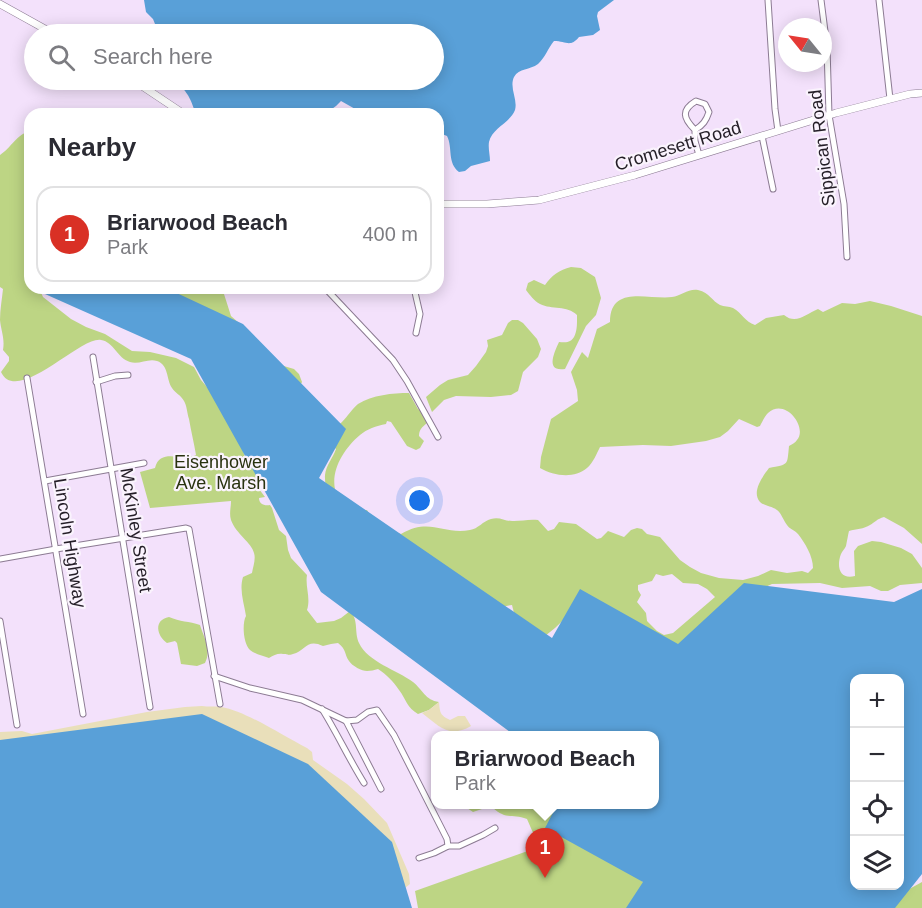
<!DOCTYPE html>
<html lang="en">
<head>
<meta charset="utf-8">
<style>
	body { margin:0; font-family:Helvetica,sans-serif; background:#f2f2f3; color:#2b2b33 }
	.controls { position:absolute; right:18px; bottom:18px; display:grid; overflow:hidden; border-radius:12px; box-shadow:0 3px 15px #0003 }
	.controls button { width:54px; height:54px; display:grid; place-items:center; padding:0; border:0; border-bottom:2px solid #e1e1e2; background:#fff; color:#2b2b33; font:30px sans-serif }
	.compass { position:absolute; left:778px; top:18px; width:54px; height:54px; border-radius:50%; background:#fff; box-shadow:0 3px 15px #0003; rotate:300deg }
	.you { position:absolute; left:420px; top:501px; width:21px; height:21px; margin:-15px; border:4px solid #fff; border-radius:50%; background:#1a73e8; box-shadow:0 0 0 9px #1a73e833 }
	.badge { display:grid; place-items:center; width:39px; height:39px; border-radius:50%; background:#d93025; color:#fff; font-size:20px; font-weight:700 }
	.pin { position:absolute; translate:-50% -50px; filter:drop-shadow(0 2px 3px #0008) }
	.pin::after { content:''; position:absolute; top:32px; width:21px; height:18px; background:inherit; clip-path:polygon(0 0,100% 0,50% 100%) }
	.popup { position:absolute; left:431px; top:731px; width:228px; height:78px; box-sizing:border-box; display:grid; place-content:center; border-radius:12px; background:#fff; filter:drop-shadow(0 2px 4px #0005); font-size:20px; white-space:nowrap; color:#7c7c81 }
	.popup b { font-size:22px; color:#2b2b33 }
	.popup::after { content:''; position:absolute; left:50%; top:100%; margin-left:-12px; border:12px solid transparent; border-top-color:#fff }
	.list { margin:0; padding:0; list-style:none }
	h2 { display:flex; justify-content:space-between; align-items:center; height:78px; margin:0; padding:0 24px; font-size:26px }
	h2 small { font-size:20px; font-weight:400; color:#7c7c81 }
	.list li { display:grid; grid-template-columns:39px 1fr auto; gap:18px; align-items:center; box-sizing:border-box; height:96px; margin:0 12px 12px; padding:0 12px; border:2px solid #e1e1e2; border-radius:18px }
	.list b { display:block; font-size:22px; white-space:nowrap }
	.list p { margin:0; font-size:20px; white-space:nowrap; color:#7c7c81 }
	.list em { font-size:20px; font-style:normal; color:#7c7c81 }
	.icon { flex:none; width:33px; height:33px; fill:none; stroke:currentColor; stroke-width:2; stroke-linecap:round; stroke-linejoin:round }
	.map { position:relative; flex:none; width:922px; height:908px; overflow:hidden }
	.search { position:absolute; background:#fff; box-shadow:0 3px 15px #0003; left:24px; top:24px; width:420px; height:66px; display:flex; align-items:center; gap:15px; box-sizing:border-box; padding:0 21px; border-radius:33px; color:#7c7c81; font-size:22px }
	.panel { position:absolute; background:#fff; box-shadow:0 3px 15px #0003; left:24px; top:108px; width:420px; height:186px; border-radius:18px }
	.map>svg:first-child { display:block }
</style>
</head>
<body>
<div class="map">
<svg width="922" height="908" viewBox="0 0 922 908">
	<rect width="100%" height="100%" fill="#f3e1fb"/>
	<g fill="#bdd584" fill-rule="evenodd">
		<path d="M30 131V288H39L43 297 71 319 86 327 105 334 132 351 150 352 176 358 194 367 201 380 207 387 219 384 227 401 247 463 256 466 263 478 260 483 259 489 265 497 259 498C259 504 264 506 270 505L272 508 279 530 286 536 288 550 291 558 307 575C305 587 311 598 307 610L317 623 334 621 341 618 350 611C359 620 354 632 359 643 368 662 397 670 413 682 423 690 425 700 439 702L429 710 418 714C407 708 406 699 399 690 393 681 387 675 378 669 374 670 371 671 367 671 362 671 352 666 349 661 344 654 347 650 338 643L331 644 323 646C307 638 305 651 293 654 286 656 290 654 283 654 278 653 274 655 269 658 263 656 255 654 250 650 243 643 242 623 246 616 244 603 239 590 243 577L252 573C253 567 256 559 254 553 252 543 236 534 231 520 229 513 231 508 231 501L150 508 140 472 155 468C160 447 182 462 196 455 194 443 191 431 189 419 187 413 187 406 184 401 181 395 175 393 172 388 166 379 169 365 157 361 148 358 139 365 130 362 117 358 114 342 101 340 80 336 17 406 1 372L9 361V357L3 350C5 338 1 331 0 320 0 309 2 299 3 289L0 287V155C11 148 17 134 30 131Z"/>
		<path d="M571 267 581 268 595 277 601 298 596 315 586 326 565 369C545 372 554 353 559 342 562 342 567 343 570 341 578 337 577 322 577 315 567 305 552 310 540 304 534 301 530 295 526 290L528 283 534 280 545 285C552 275 559 270 571 267Z"/>
		<path d="M90 288H193V290L220 291 224 294 231 316 247 330 254 339 255 347 260 356 270 362 294 369 299 374 302 382C297 391 297 396 302 405H306L315 400 320 426C331 444 349 411 358 404 372 395 393 393 409 393L418 409 423 412 427 423C422 427 419 430 419 436L424 441 420 448 416 450 407 446 391 422 387 421 386 424C376 426 367 429 360 435 342 450 327 476 338 498 340 502 343 506 346 510L356 511 367 510C379 530 381 526 401 534 430 517 443 535 470 530 478 529 483 521 491 519 500 516 506 522 514 521 522 521 529 519 538 520L548 531 554 529 559 522 576 524 597 539 601 538 608 531 624 537 631 530 637 528 642 529 647 534 660 537 680 560 690 567 701 573 719 578 743 580 758 576 771 570 787 573 802 571 808 573 813 568C813 556 805 543 798 534 795 530 789 529 787 525 783 520 782 514 777 510 772 506 764 506 760 502 751 492 763 476 769 468 789 464 787 466 789 446 792 444 795 443 797 440 808 427 785 397 768 413 765 416 762 422 760 426L757 427 739 419 728 431 720 437 706 441 671 446 643 445 600 447C597 453 593 463 587 468 574 479 554 476 540 468L541 457 551 419 578 401 577 390 571 372 582 352 588 358 597 329 610 322C610 284 649 300 672 297 681 296 689 288 698 290 710 293 712 301 720 305 724 307 729 306 733 308 742 313 745 322 755 325L766 318 784 315C796 325 806 314 818 309L823 312 842 303 855 304 870 301 891 306 922 316V544L904 528 884 517C877 519 875 522 870 525 864 529 856 529 849 531 848 535 847 541 846 546 845 549 842 551 841 554 836 567 840 580 855 576L854 551 858 546 872 541 881 542 901 548 912 554 922 568V583L900 585 888 591H881L870 586 842 588 820 583 772 584 743 597 729 606 698 629 669 655 658 660H652L648 655 646 642 631 622 614 609 601 604H591L578 606 555 628 540 640 530 641 526 633 524 625 514 613 512 605C504 606 498 610 489 607 481 604 473 598 466 593 440 575 418 553 392 537 380 539 375 535 365 529 360 526 353 524 348 520 334 510 324 492 325 475 326 465 333 458 336 449L333 446H319L308 437 297 424 299 418 296 416 243 353 236 333 200 318H172L149 302 130 294 115 297 103 289ZM656 574 663 576 672 574 683 583 698 584 707 589 715 597 673 633 664 635 657 631 647 621 646 613 637 602 641 595 638 590V585L652 581Z"/>
		<path d="M512 320H518L523 323 537 339 541 349 538 357 523 372 518 391 511 395 491 397 456 396 444 400 432 412 426 397 440 385 448 380 468 375 476 366 486 352 488 346 487 340 502 335 508 323Z"/>
		<path d="M169 617C180 622 189 621 200 625 204 638 212 650 205 663L197 666 181 664 177 643 175 641 167 643C157 636 153 620 169 617Z"/>
		<path d="M559 804 632 866 655 900 654 908H418L415 891 536 848 537 842 527 819C512 813 507 821 492 807L485 808 473 812 467 808V805Z"/>
		<path d="M922 882V908H875Z"/>
	</g>
	<g fill="#e9dfba">
		<path d="M439 702C440 713 440 715 450 720L458 716H465L471 726C449 739 439 726 422 713L429 710Z"/>
		<path d="M202 706C208 707 215 706 221 707 246 711 283 736 307 748L312 752 313 760 347 784 364 799 387 823 409 874 410 884 405 888 0 752V732L22 731 32 734 147 712 185 707Z"/>
	</g>
	<g fill="#59a0d8" fill-rule="evenodd">
		<path d="M144 0H614L598 12 597 16 600 30 593 35 579 37C570 48 566 41 554 41 548 48 545 58 538 64 530 70 519 68 514 77 509 88 518 99 515 110 510 123 492 128 489 142 488 148 490 155 490 161L471 166 465 171 459 172C447 163 453 148 447 136L442 134 438 135V114H364L341 101 336 106 325 114H214L204 113 194 109C189 94 185 90 174 80H434V34H166L157 29 153 19 146 12Z"/>
		<path d="M38 288H166L243 324 346 429 319 478 552 638 580 589 678 644 744 583 894 602 922 589V874L895 908H626L643 882 545 828 557 805 654 804V736L514 735 321 592 191 359 36 290ZM854 678H900V886H854Z"/>
		<path d="M202 714 308 764 392 842 412 908H0V740Z"/>
	</g>
	<g fill="none" stroke-linecap="round" stroke-linejoin="round">
		<g stroke="#8c7b93" stroke-width="7">
			<g id="minor">
				<path d="M768 0 775 109 778 131"/>
				<path d="M821 0 827 47 829 115 844 204 847 257"/>
				<path d="M879 0 890 99"/>
				<path d="M695 130C683 118 681 110 696 101L705 104 709 112C706 121 703 125 695 130V141L699 155"/>
				<path d="M762 136 773 189"/>
				<path d="M326 288 327 290 393 360 407 381 438 437"/>
				<path d="M414 288 420 314 416 333"/>
				<path d="M93 357 150 707"/>
				<path d="M27 378 83 714"/>
				<path d="M96 382 115 376 128 375"/>
				<path d="M45 481 144 463"/>
				<path d="M0 559 56 549 186 528 189 529 220 704"/>
				<path d="M0 621 17 725"/>
				<path d="M214 676 250 688 302 700 346 721 357 720 368 712 377 710 394 735 447 839 448 846"/>
				<path d="M322 709C337 733 349 759 364 783"/>
				<path d="M346 721 381 789"/>
				<path d="M419 858 434 853 448 846H459L483 835 495 828"/>
			</g>
		</g>
		<g stroke="#8c7b93" stroke-width="8">
			<g id="tertiary">
				<path d="M0 4 54 34"/>
				<path d="M133 80 184 114"/>
				<path d="M438 204H487L539 200 635 175 836 113 910 94 922 93"/>
			</g>
		</g>
		<use href="#minor" stroke="#fff" stroke-width="5"/>
		<use href="#tertiary" stroke="#fff" stroke-width="7"/>
	</g>
	<g text-anchor="middle" stroke-width="4.5" stroke-linejoin="round" paint-order="stroke">
		<g font-size="18" fill="#241e27" stroke="#faf3fd">
			<text transform="translate(678 146) rotate(-17)" y="6">Cromesett Road</text>
			<text transform="translate(822 148) rotate(-97)" y="6">Sippican Road</text>
			<text transform="translate(136 530) rotate(81)" y="6">McKinley Street</text>
			<text transform="translate(70 543) rotate(81)" y="6">Lincoln Highway</text>
		</g>
		<g font-size="18" fill="#29320f" stroke="#faf3fd">
			<text x="221" y="468">Eisenhower<tspan x="221" dy="21">Ave. Marsh</tspan></text>
		</g>
	</g>
</svg>
<div class="controls">
<button>+</button>
<button>−</button>
<button><svg class="icon" aria-label="locate" viewBox="0 0 24 24"><circle cx="12" cy="12" r="6"/><path d="M12 2v4M12 18v4M2 12h4M18 12h4"/></svg></button>
<button><svg class="icon" aria-label="layers" viewBox="0 0 24 24"><path d="M12 4l9 5-9 5-9-5zM3 14l9 5 9-5"/></svg></button>
</div>
<svg class="compass" viewBox="-18 -18 36 36"><path d="M0-13l5 13h-10z" fill="#e53935"/><path d="M0 13l5-13h-10z" fill="#7c7c81"/></svg>
<div class="you"></div>
<div class="pin badge" style="left:545px;top:878px">1</div>
<div class="popup"><b>Briarwood Beach</b>Park</div>
<div class="search"><svg class="icon" aria-label="search" viewBox="0 0 24 24"><circle cx="10" cy="10" r="6"/><path d="M15 15l6 6"/></svg>Search here</div>
<section class="panel">
<h2>Nearby<small></small></h2>
<ul class="list">
<li><span class="badge">1</span><div><b>Briarwood Beach</b><p>Park</p></div><em>400 m</em></li>
</ul>
</section>
</div>
</body>
</html>
